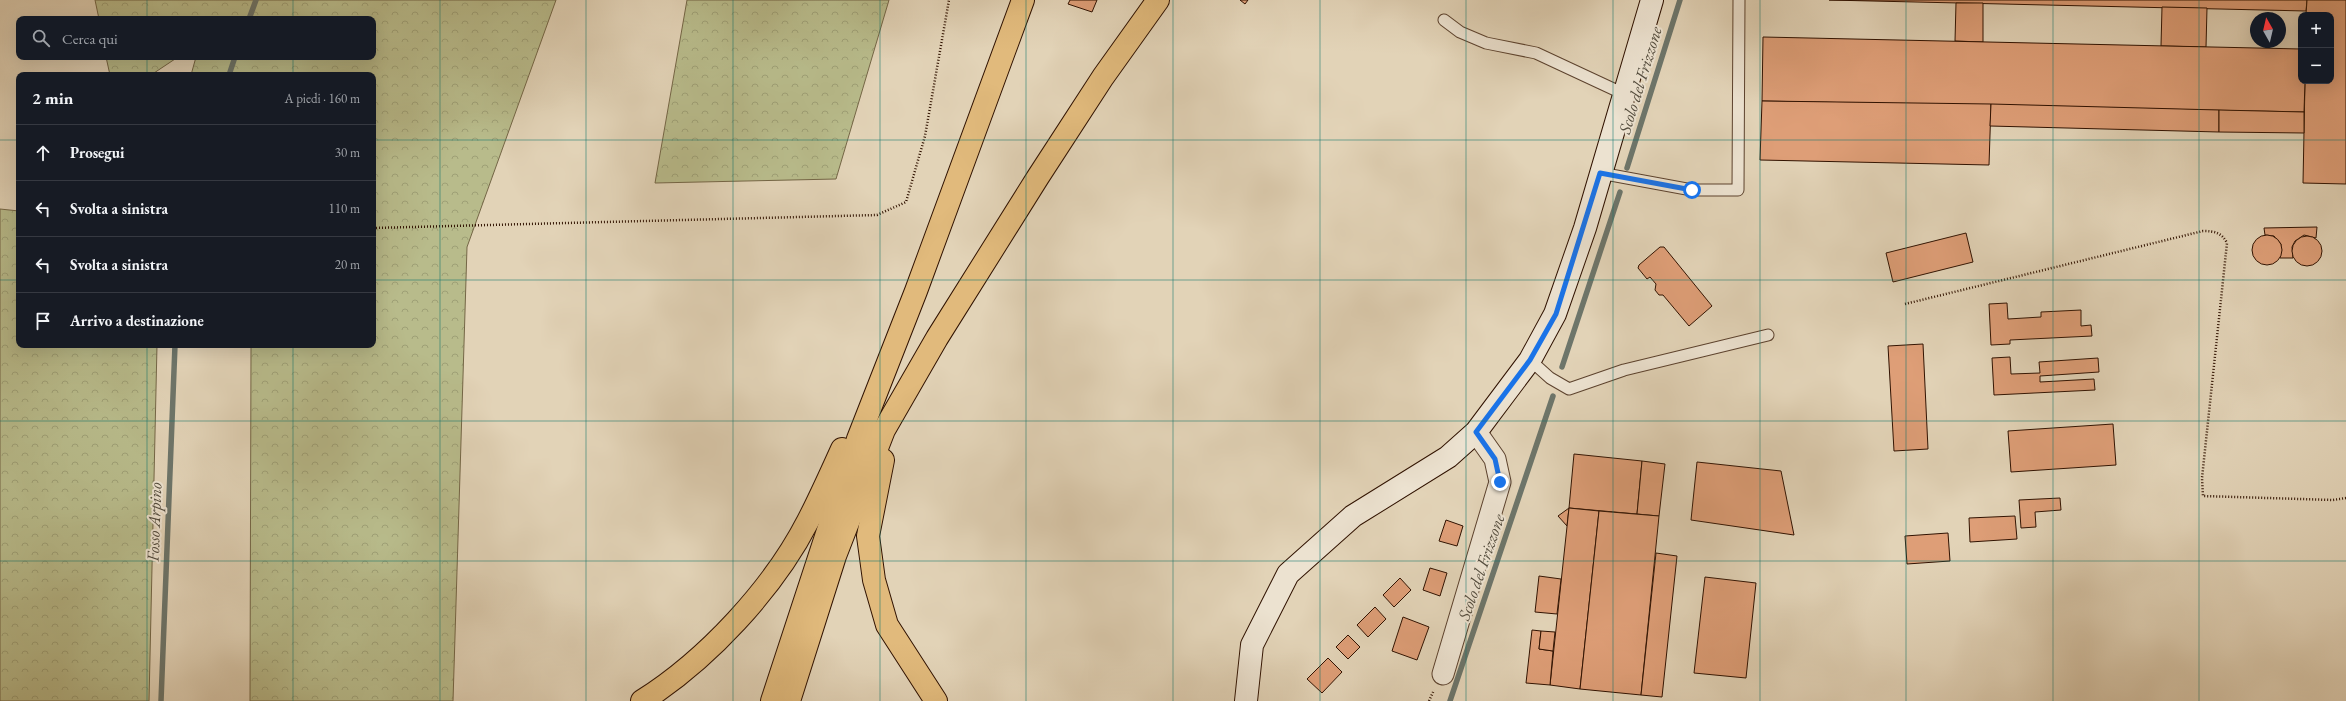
<!DOCTYPE html>
<html lang="it">
<head>
<meta charset="utf-8">
<style>
	body { margin:0; font-family:"EB Garamond",serif; background:#20242c; color:#f1f3f6 }
	.controls { position:absolute; right:12px; top:12px; display:grid; overflow:hidden; border-radius:8px; box-shadow:0 4px 16px #0002 }
	.controls button { width:36px; height:36px; display:grid; place-items:center; padding:0; border:0; border-bottom:1px solid #363941; background:#171b24; color:#f1f3f6; font:20px sans-serif }
	.compass { position:absolute; left:2250px; top:12px; width:36px; height:36px; border-radius:50%; background:#171b24; box-shadow:0 4px 16px #0002; rotate:352deg }
	.stop { position:absolute; width:12px; height:12px; margin:-9px; border:3px solid #1a73e8; border-radius:50%; background:#fff }
	.stop.end { background:#1a73e8; border-color:#fff; box-shadow:0 1px 4px #0008 }
	.list { margin:0; padding:0; list-style:none }
	h2 { display:flex; justify-content:space-between; align-items:center; height:52px; margin:0; padding:0 16px; font-size:17px }
	h2 small { font-size:13px; font-weight:400; color:#9ea1a6 }
	.list li { display:grid; grid-template-columns:26px 1fr auto; gap:12px; align-items:center; box-sizing:border-box; height:56px; padding:0 16px; border-top:1px solid #363941 }
	.list b { display:block; font-size:15px; white-space:nowrap }
	.list em { font-size:13px; font-style:normal; color:#9ea1a6 }
	.icon { flex:none; width:22px; height:22px; fill:none; stroke:currentColor; stroke-width:2; stroke-linecap:round; stroke-linejoin:round }
	.map { position:relative; flex:none; width:2346px; height:701px; overflow:hidden }
	.search { position:absolute; background:#171b24; box-shadow:0 4px 16px #0002; left:16px; top:16px; width:360px; height:44px; display:flex; align-items:center; gap:10px; box-sizing:border-box; padding:0 14px; border-radius:8px; color:#9ea1a6; font-size:15px }
	.panel { position:absolute; background:#171b24; box-shadow:0 4px 16px #0002; left:16px; top:72px; width:360px; height:276px; border-radius:8px }
	.map>svg:first-child { display:block }
</style>
</head>
<body>
<div class="map">
<svg width="2346" height="701" viewBox="0 0 2346 701">
	<defs>
		<pattern id="forest-crowns" width="20" height="18" patternUnits="userSpaceOnUse"><rect width="20" height="18" fill="#b8bb8b"/><path d="M2 6a3 3 0 1 1 6 0M12 15a3 3 0 1 1 6 0" fill="none" stroke="#9ea076"/></pattern>
	</defs>
	<rect width="100%" height="100%" fill="#e2d3b7"/>
	<filter id="stains"><feTurbulence type="fractalNoise" baseFrequency=".005" numOctaves="4"/><feColorMatrix values="0 0 0 0 .2 0 0 0 0 .09 0 0 0 0 .02 0 0 0 .5 -.17"/></filter>
	<radialGradient id="worn" r=".72"><stop offset=".6" stop-color="#630" stop-opacity="0"/><stop offset="1" stop-color="#630" stop-opacity=".3"/></radialGradient>
	<g fill="url(#forest-crowns)" stroke="#746646">
		<path d="M95 0H556L467 247 453 701H250L251 345H373V75H191L196 57H373V19H99Z"/>
		<path d="M687 0H889L836 179 655 183Z"/>
		<path d="M106 57H178L151 75H110Z"/>
		<path d="M0 209 19 211V345H157L149 701H0Z"/>
	</g>
	<g fill="none" stroke-linecap="round" stroke-linejoin="round">
		<g stroke="#6d756a" stroke-width="5.5">
			<path d="M249 19 256 0"/>
			<path d="M229 75 235 57"/>
			<path d="M1627 168 1680 0"/>
			<path d="M1562 367 1620 192"/>
			<path d="M161 701 175 345"/>
			<path d="M1450 701 1553 396"/>
		</g>
	</g>
	<g fill="#de9e77" stroke="#301201">
		<path d="M1070 0H1097L1092 12 1068 4Z"/>
		<path d="M1240 0H1248L1245 4Z"/>
		<path d="M1829 0H2307L2306 11Z"/>
		<path d="M2307 0H2346V184L2303 183 2305 81H2331V15H2306Z"/>
		<path d="M1956 3H1983V42L1955 41Z"/>
		<path d="M2162 7 2207 8 2206 47 2161 46Z"/>
		<path d="M1763 37 2301 49V81H2305L2304 112 1762 101Z"/>
		<path d="M1762 101 1991 104 1989 165 1760 160Z"/>
		<path d="M1991 104 2219 110V132L1990 126Z"/>
		<path d="M2219 110 2304 112V133L2219 132Z"/>
		<path d="M2317 227 2316 238 2304 235 2295 241 2292 247 2293 258H2280L2281 244 2274 236 2265 235 2264 228Z"/>
		<path d="M1966 233 1973 262 1893 282 1886 253Z"/>
		<circle cx="2267" cy="250" r="15"/>
		<circle cx="2307" cy="251" r="15"/>
		<path d="M1660 247H1664L1712 306 1689 326 1663 295H1659L1655 290 1656 284 1650 277 1647 279 1638 268 1639 265Z"/>
		<path d="M2007 303 2008 319 2041 317V312L2081 310V326L2091 325 2092 336 2010 340V344L1991 345 1989 304Z"/>
		<path d="M1923 344 1928 449 1894 451 1888 346Z"/>
		<path d="M2010 357 2011 374 2040 373 2039 362 2098 358 2099 372 2040 376V382L2094 379 2095 390 1994 395 1992 358Z"/>
		<path d="M2113 424 2116 465 2011 472 2008 431Z"/>
		<path d="M1574 454 1642 461 1637 514 1569 508Z"/>
		<path d="M1642 461 1665 464 1659 516 1637 514Z"/>
		<path d="M1697 462 1781 471 1794 535 1691 520Z"/>
		<path d="M2060 498 2061 510 2035 512 2036 527 2021 528 2019 500Z"/>
		<path d="M1569 508 1567 526 1558 516Z"/>
		<path d="M1569 508 1599 511 1580 689 1550 685Z"/>
		<path d="M1599 511 1659 516 1641 695 1580 689Z"/>
		<path d="M2015 516 2017 539 1970 542 1969 518Z"/>
		<path d="M1446 520 1463 526 1457 546 1439 541Z"/>
		<path d="M1948 533 1950 561 1907 564 1905 536Z"/>
		<path d="M1656 553 1677 556 1662 697 1641 695Z"/>
		<path d="M1430 568 1447 573 1440 596 1423 590Z"/>
		<path d="M1539 576 1561 579 1557 614 1535 612Z"/>
		<path d="M1705 577 1756 583 1746 678 1694 673Z"/>
		<path d="M1400 578 1411 590 1394 607 1383 595Z"/>
		<path d="M1375 607 1386 619 1368 637 1357 625Z"/>
		<path d="M1403 617 1429 627 1417 660 1392 651Z"/>
		<path d="M1532 630 1541 631 1539 649 1553 651 1550 685 1526 683Z"/>
		<path d="M1541 631 1555 632 1553 651 1539 649Z"/>
		<path d="M1348 635 1360 647 1348 659 1336 647Z"/>
		<path d="M1328 658 1342 672 1322 693 1307 679Z"/>
	</g>
	<g fill="none" stroke-linecap="round" stroke-linejoin="round">
		<g stroke="#5c422e" stroke-width="13">
			<g id="lane">
				<path d="M1444 20 1460 32 1486 43 1536 53 1624 94"/>
				<path d="M1600 173 1692 190H1738L1739 0"/>
				<path d="M1530 360 1550 378 1569 389 1624 370 1768 335"/>
			</g>
		</g>
		<g stroke="#5c422e" stroke-width="23">
			<path id="street" d="M1443 674 1500 482 1495 459 1476 432"/>
		</g>
		<g stroke="#301201" stroke-width="24">
			<path id="secondary" d="M1246 701 1252 645 1288 574 1353 516 1448 457 1476 432 1530 360 1555 314 1585 228 1652 0"/>
		</g>
		<g stroke="#301201" stroke-width="24">
			<g id="highway">
				<path d="M883 460 868 536 874 580 887 625 936 701"/>
				<path d="M642 701C707 660 773 589 808 521 820 498 831 473 842 449"/>
				<path d="M772 701 858 439 916 291 1023 0"/>
				<path d="M789 701 835 556 884 430 937 338 1038 177 1103 77 1158 0"/>
			</g>
		</g>
		<g stroke="#301201" stroke-width="2.5" stroke-dasharray="1 2" stroke-linecap="butt">
			<path d="M373 228 877 215 906 202 925 136 949 0"/>
			<path d="M1905 304 2203 231C2215 231 2222 233 2227 243L2202 478 2203 496 2333 500 2346 498"/>
			<path d="M1429 701 1434 690"/>
		</g>
		<use href="#lane" stroke="#ece2d0" stroke-width="11"/>
		<use href="#street" stroke="#ece2d0" stroke-width="21"/>
		<use href="#secondary" stroke="#ece2d0" stroke-width="22"/>
		<use href="#highway" stroke="#e1ba7c" stroke-width="22"/>
	</g>
	<g fill="none" stroke-linecap="round" stroke-linejoin="round">
		<path stroke="#1a73e8" stroke-width="5" d="M1500 482 1495 459 1476 432 1530 360 1556 314 1600 173 1692 190"/>
	</g>
	<path fill="none" stroke="#0f766e" stroke-width="1" stroke-opacity="0.55" d="M147 0V19M293 0V19M440 0V701M586 0V701M733 0V701M880 0V701M1026 0V701M1173 0V701M1320 0V701M1466 0V701M1613 0V701M1760 0V701M1906 0V701M2053 0V701M2199 0V701M147 57V75M293 57V75M0 140H19M373 140H2346M0 280H19M373 280H2346M147 345V701M293 345V701M0 421H2346M0 561H2346"/>
	<g text-anchor="middle" stroke-width="4" stroke-linejoin="round" paint-order="stroke">
		<g font-size="17" font-style="italic" fill="#534c3e" stroke="#ece2d0">
			<text transform="translate(1640 80) rotate(-73)" y="6">Scolo del Frizzone</text>
			<text transform="translate(154 522) rotate(-88)" y="6">Fosso Arpino</text>
			<text transform="translate(1481 567) rotate(-71)" y="6">Scolo del Frizzone</text>
		</g>
	</g>
	<rect width="100%" height="100%" filter="url(#stains)"/>
	<rect width="100%" height="100%" fill="url(#worn)"/>
</svg>
<div class="controls">
<button>+</button>
<button>−</button>
</div>
<svg class="compass" viewBox="-18 -18 36 36"><path d="M0-13l5 13h-10z" fill="#e53935"/><path d="M0 13l5-13h-10z" fill="#9ea1a6"/></svg>
<div class="stop" style="left:1692px;top:190px"></div>
<div class="stop end" style="left:1500px;top:482px"></div>
<div class="search"><svg class="icon" aria-label="search" viewBox="0 0 24 24"><circle cx="10" cy="10" r="6"/><path d="M15 15l6 6"/></svg>Cerca qui</div>
<section class="panel">
<h2>2 min<small>A piedi · 160 m</small></h2>
<ul class="list">
<li><svg class="icon" aria-label="ahead" viewBox="0 0 24 24"><path d="M12 20V5M6 11l6-6 6 6"/></svg><div><b>Prosegui</b></div><em>30 m</em></li>
<li><svg class="icon" aria-label="left" viewBox="0 0 24 24"><path d="M17 20v-9H6M10 6l-5 5 5 5"/></svg><div><b>Svolta a sinistra</b></div><em>110 m</em></li>
<li><svg class="icon" aria-label="left" viewBox="0 0 24 24"><path d="M17 20v-9H6M10 6l-5 5 5 5"/></svg><div><b>Svolta a sinistra</b></div><em>20 m</em></li>
<li><svg class="icon" aria-label="arrive" viewBox="0 0 24 24"><path d="M6 21V4h12l-3 4 3 4H6"/></svg><div><b>Arrivo a destinazione</b></div></li>
</ul>
</section>
</div>
</body>
</html>
